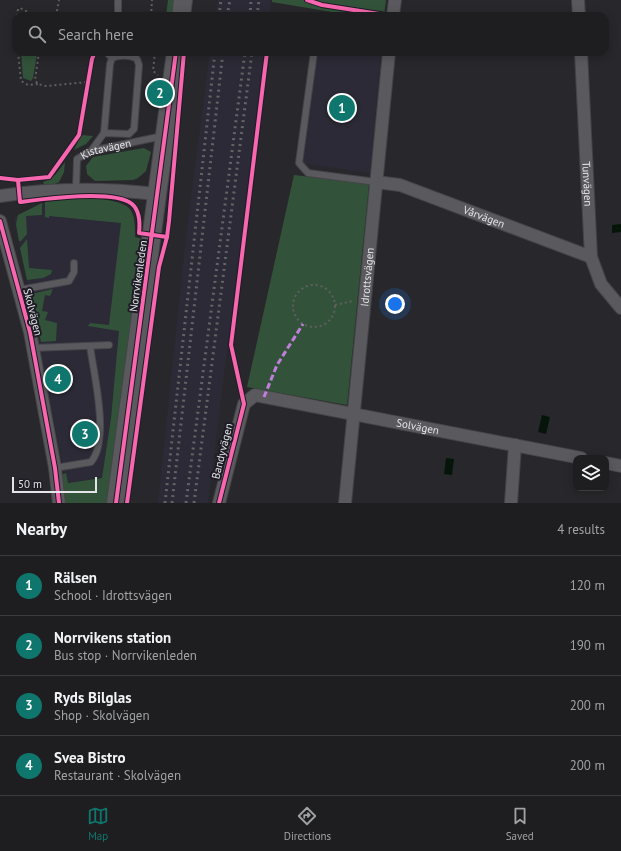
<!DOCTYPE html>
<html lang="en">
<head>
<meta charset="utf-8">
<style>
	body { margin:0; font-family:"PT Sans",sans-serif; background:#2b2b2e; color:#f1f3f6 }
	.controls { position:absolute; right:12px; bottom:12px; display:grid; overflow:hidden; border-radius:8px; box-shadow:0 2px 10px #0003 }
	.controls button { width:36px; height:36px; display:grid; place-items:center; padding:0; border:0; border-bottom:1px solid #3c3c3f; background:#1e1e21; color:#f1f3f6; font:20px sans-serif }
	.scale { position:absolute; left:12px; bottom:10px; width:85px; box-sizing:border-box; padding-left:4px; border:2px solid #e5e4ea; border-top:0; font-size:11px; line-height:14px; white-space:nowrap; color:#e5e4ea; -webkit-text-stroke:3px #1e1c25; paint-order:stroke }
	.you { position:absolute; left:395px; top:304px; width:14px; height:14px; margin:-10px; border:3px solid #fff; border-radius:50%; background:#1a73e8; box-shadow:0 0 0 6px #1a73e833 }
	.badge { display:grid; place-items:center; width:26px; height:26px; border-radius:50%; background:#0f766e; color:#fff; font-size:13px; font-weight:700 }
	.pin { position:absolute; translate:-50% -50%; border:2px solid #fff; box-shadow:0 1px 4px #0006 }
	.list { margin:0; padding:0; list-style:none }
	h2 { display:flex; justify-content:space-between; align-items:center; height:52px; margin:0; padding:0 16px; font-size:17px }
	h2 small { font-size:13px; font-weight:400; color:#a1a2a5 }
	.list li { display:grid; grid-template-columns:26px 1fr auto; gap:12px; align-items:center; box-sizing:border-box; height:60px; padding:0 16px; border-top:1px solid #3c3c3f }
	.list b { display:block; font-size:15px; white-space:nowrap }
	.list p { margin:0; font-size:13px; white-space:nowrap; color:#a1a2a5 }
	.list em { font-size:13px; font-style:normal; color:#a1a2a5 }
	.icon { flex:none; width:22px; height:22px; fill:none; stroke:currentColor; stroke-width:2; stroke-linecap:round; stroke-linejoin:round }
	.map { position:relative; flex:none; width:621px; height:503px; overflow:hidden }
	.search { position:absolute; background:#1e1e21; box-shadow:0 2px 10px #0003; left:12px; right:12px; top:12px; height:44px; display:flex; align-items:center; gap:10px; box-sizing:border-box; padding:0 14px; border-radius:12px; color:#a1a2a5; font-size:15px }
	.sheet { height:292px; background:#1e1e21 }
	nav { display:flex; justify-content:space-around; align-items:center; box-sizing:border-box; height:56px; border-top:1px solid #3c3c3f; background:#1e1e21; font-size:11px; color:#a1a2a5 }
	nav a { display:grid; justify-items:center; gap:2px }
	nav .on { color:#0f766e }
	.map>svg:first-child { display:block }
</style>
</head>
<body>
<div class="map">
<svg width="621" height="503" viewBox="0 0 621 503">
	<rect width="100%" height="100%" fill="#28282c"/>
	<g fill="#2b2a36">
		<path d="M218 0H271L269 16H215Z"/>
		<path d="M210 52H264L208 503H158L186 237Z"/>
		<path d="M317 52H381L370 173 300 163Z"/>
		<path d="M45 201 133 215 104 477 66 483 14 218Z"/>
	</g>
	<g fill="#32533a">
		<path d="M168 0H177L173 16H166Z"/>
		<path d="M272 0H386L384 16H356L272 2Z"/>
		<path d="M21 52H35L37 54 33 78 31 81 23 78Z"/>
		<path d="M81 135 93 136 86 144 74 150Z"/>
		<path d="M144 148 151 152 146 171 138 178 133 180 95 181 87 174 86 166 93 157Z"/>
		<path d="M65 162 64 172 59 182 52 185 44 184 43 182C54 179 59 170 65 162Z"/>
		<path d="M294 175 369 184 347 405 247 387Z"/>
		<path d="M97 198C127 204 136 203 135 237L142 239 107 503H64L61 475 66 473 68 483 102 478 111 418 119 331 88 326 90 323 109 325 121 223 49 216V218L45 217V202L65 199Z"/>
		<path d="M42 203V215L26 216 27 234 21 241H19L16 224 18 215Z"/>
		<path d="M27 239 29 268 52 270 51 274 43 278 27 280 20 248Z"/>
		<path d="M53 289 50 296 45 295 42 311 48 312 45 320 57 323 56 341 41 342 31 294Z"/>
	</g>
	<g fill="#051509">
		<path d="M621 224V232L612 233V225Z"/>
		<path d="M542 415 550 417 546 434 538 432Z"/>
		<path d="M446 458 454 459 452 475 444 474Z"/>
	</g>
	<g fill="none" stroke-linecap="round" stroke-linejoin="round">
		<g stroke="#444448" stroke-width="8">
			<g id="lane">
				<path d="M118 0V16"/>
				<path d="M106 52 112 58"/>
				<path d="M314 52 299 163 308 173 376 182"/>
				<path d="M91 151 104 133 110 64 112 58C119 55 131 55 137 59L139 65 134 129 129 134 104 133"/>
				<path id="s1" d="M76 189 77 159 91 151 163 136"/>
				<path d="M19 290 69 281 74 272V263"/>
				<path d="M33 348 109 345"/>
				<path d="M55 468 91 462C110 440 94 375 90 346"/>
			</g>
		</g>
		<g stroke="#444448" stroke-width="14">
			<g id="street">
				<path d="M578 0 579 16"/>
				<path d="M393 16 395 0"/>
				<path id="s2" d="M581 52 591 257 601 284 621 308"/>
				<path id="s3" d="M376 182 400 185 591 257"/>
				<path d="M0 196C52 188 105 188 157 194"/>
				<path d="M0 221 30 332 55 468 59 503"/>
				<path d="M606 463 621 466"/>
				<path id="s4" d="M219 503 244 404 255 395 581 458"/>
				<path id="s5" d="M345 503 389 52"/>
				<path d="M511 503 515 445"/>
			</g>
		</g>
		<g stroke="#444448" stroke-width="20">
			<g id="secondary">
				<path d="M181 16 183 0"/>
				<path d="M116 503 176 52"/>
			</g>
		</g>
		<g stroke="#5f5f62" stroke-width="2" stroke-dasharray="2 3" stroke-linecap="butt">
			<path d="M17 16 18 9 20 8 36 16"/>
			<path d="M56 16 59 0"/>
			<path d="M151 16 152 0"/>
			<path d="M18 52 21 81 28 85 38 84"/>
			<path d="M39 52 35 80 38 84 46 86 88 82"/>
			<path d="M155 52 153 71 158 75"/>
			<circle cx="314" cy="306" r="21"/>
			<path d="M335 305 353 301"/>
		</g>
		<use href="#lane" stroke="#5a595d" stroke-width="6"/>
		<use href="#street" stroke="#5a595d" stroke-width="12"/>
		<use href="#secondary" stroke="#5a595d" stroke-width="18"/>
		<g stroke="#646466" stroke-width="3" stroke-dasharray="2 4" stroke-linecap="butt">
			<path d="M219 16 221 0"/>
			<path d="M227 16 230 0"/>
			<path d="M250 16 251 0"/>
			<path d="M257 16 259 0"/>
			<path d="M165 503 215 52"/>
			<path d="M172 503 223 52"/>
			<path d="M186 503 245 52"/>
			<path d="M194 503 252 52"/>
		</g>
		<path stroke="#c07fdc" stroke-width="3" stroke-dasharray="6 3" stroke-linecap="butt" d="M264 397 277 365 303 324"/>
		<g stroke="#1e1c25" stroke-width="6">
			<g id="cycleway">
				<path d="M307 0 322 5 392 16"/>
				<path d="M0 178 18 180 49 177 79 135 92 59 95 52"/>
				<path d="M18 180 20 202C43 199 114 189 132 204 140 211 140 224 139 233L167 237"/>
				<path d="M0 221 30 332 55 468 59 503"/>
				<path d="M116 503 176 52"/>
				<path d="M127 503 159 267 167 237 169 221 184 52"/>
				<path d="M219 503 244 404 231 345 267 52"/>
			</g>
		</g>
		<use href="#cycleway" stroke="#f766af" stroke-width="4"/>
	</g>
	<g text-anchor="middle" stroke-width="4" stroke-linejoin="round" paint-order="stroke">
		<g font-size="11" fill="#e5e4ea" stroke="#1e1c25">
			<text dy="4" stroke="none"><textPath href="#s1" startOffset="61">Kistavägen</textPath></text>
			<text dy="4" stroke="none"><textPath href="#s2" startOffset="132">Tunvägen</textPath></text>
			<text dy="4" stroke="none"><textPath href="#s3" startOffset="114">Vårvägen</textPath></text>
			<text transform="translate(138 276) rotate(-82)" y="4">Norrvikenleden</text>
			<text dy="4" stroke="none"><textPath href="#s5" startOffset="227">Idrottsvägen</textPath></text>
			<text transform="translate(33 312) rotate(76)" y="4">Skolvägen</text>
			<text dy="4" stroke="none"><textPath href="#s4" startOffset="282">Solvägen</textPath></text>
			<text transform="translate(222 451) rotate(-76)" y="4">Bandyvägen</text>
		</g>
	</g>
</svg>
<div class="controls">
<button><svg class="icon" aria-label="layers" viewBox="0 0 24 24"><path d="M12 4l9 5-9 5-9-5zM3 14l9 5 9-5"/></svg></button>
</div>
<div class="scale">50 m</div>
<div class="you"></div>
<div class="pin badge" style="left:342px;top:108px">1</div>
<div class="pin badge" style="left:160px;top:93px">2</div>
<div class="pin badge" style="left:85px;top:434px">3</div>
<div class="pin badge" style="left:58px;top:379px">4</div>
<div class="search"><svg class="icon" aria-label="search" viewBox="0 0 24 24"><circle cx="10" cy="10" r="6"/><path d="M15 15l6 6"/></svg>Search here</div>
</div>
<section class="sheet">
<h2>Nearby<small>4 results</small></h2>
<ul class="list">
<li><span class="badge">1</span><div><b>Rälsen</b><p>School · Idrottsvägen</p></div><em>120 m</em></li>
<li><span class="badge">2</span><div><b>Norrvikens station</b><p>Bus stop · Norrvikenleden</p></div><em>190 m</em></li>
<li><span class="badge">3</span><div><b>Ryds Bilglas</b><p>Shop · Skolvägen</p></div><em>200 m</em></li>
<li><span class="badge">4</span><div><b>Svea Bistro</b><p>Restaurant · Skolvägen</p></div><em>200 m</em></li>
</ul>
</section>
<nav>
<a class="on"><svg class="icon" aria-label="map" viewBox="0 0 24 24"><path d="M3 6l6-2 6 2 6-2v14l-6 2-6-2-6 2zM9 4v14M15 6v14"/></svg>Map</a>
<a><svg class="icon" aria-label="directions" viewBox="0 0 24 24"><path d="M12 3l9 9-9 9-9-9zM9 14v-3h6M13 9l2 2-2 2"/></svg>Directions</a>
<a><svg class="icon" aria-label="saved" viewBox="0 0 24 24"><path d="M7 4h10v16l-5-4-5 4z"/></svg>Saved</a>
</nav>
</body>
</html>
